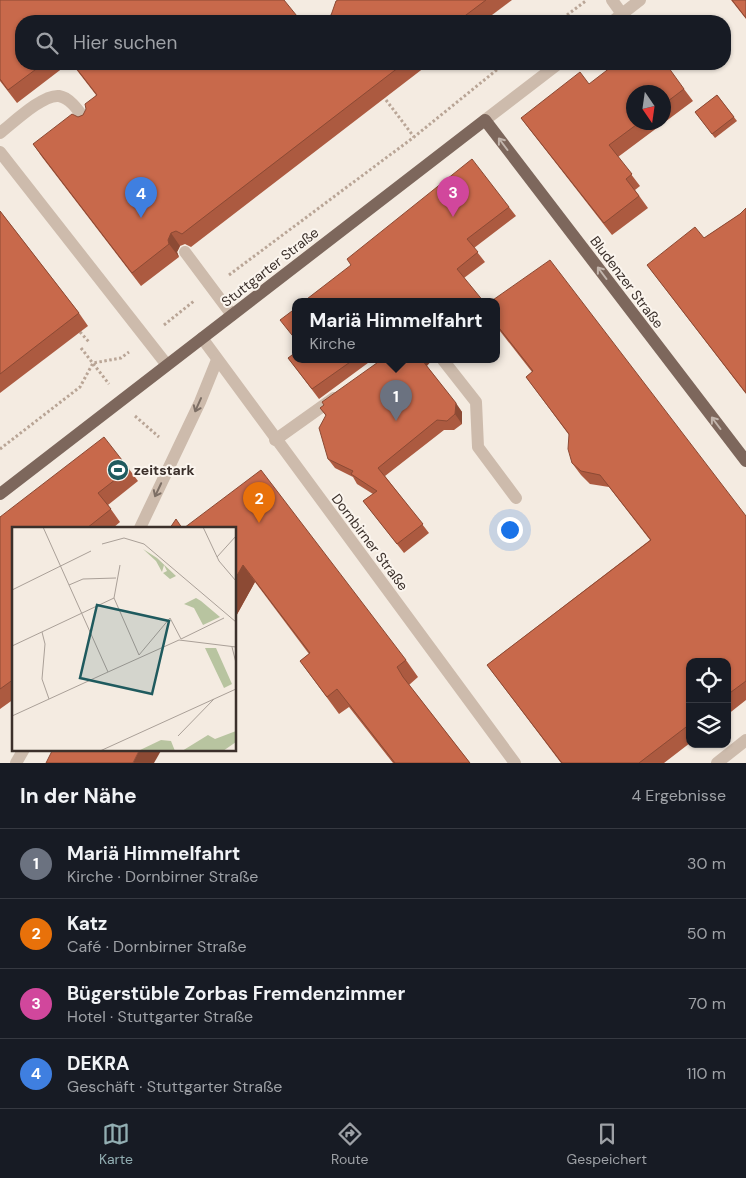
<!DOCTYPE html>
<html lang="de">
<head>
<meta charset="utf-8">
<style>
	body { margin:0; font-family:"DM Sans",sans-serif; background:#20242c; color:#f1f3f6 }
	.controls { position:absolute; right:15px; bottom:15px; display:grid; overflow:hidden; border-radius:10px; box-shadow:0 1px 4px #0004 }
	.controls button { width:45px; height:45px; display:grid; place-items:center; padding:0; border:0; border-bottom:1px solid #363941; background:#171b24; color:#f1f3f6; font:25px sans-serif }
	.compass { position:absolute; left:626px; top:85px; width:45px; height:45px; border-radius:50%; background:#171b24; box-shadow:0 1px 4px #0004; rotate:167deg }
	.you { position:absolute; left:509px; top:529px; width:18px; height:18px; margin:-12px; border:4px solid #fff; border-radius:50%; background:#1a73e8; box-shadow:0 0 0 8px #1a73e833 }
	.badge { display:grid; place-items:center; width:32px; height:32px; border-radius:50%; background:#92aeb2; color:#fff; font-size:16px; font-weight:700 }
	.pin { position:absolute; translate:-50% -41px; filter:drop-shadow(0 1px 2px #0008) }
	.pin::after { content:''; position:absolute; top:26px; width:18px; height:15px; background:inherit; clip-path:polygon(0 0,100% 0,50% 100%) }
	.popup { position:absolute; left:292px; top:298px; width:208px; height:65px; box-sizing:border-box; display:grid; place-content:center; border-radius:10px; background:#171b24; filter:drop-shadow(0 1px 4px #0005); font-size:16px; white-space:nowrap; color:#9ea1a6 }
	.popup b { font-size:19px; color:#f1f3f6 }
	.popup::after { content:''; position:absolute; left:50%; top:100%; margin-left:-10px; border:10px solid transparent; border-top-color:#171b24 }
	.list { margin:0; padding:0; list-style:none }
	h2 { display:flex; justify-content:space-between; align-items:center; height:65px; margin:0; padding:0 20px; font-size:21px }
	h2 small { font-size:16px; font-weight:400; color:#9ea1a6 }
	.list li { display:grid; grid-template-columns:32px 1fr auto; gap:15px; align-items:center; box-sizing:border-box; height:70px; padding:0 20px; border-top:1px solid #363941 }
	.list b { display:block; font-size:19px; white-space:nowrap }
	.list p { margin:0; font-size:16px; white-space:nowrap; color:#9ea1a6 }
	.list em { font-size:16px; font-style:normal; color:#9ea1a6 }
	.icon { flex:none; width:28px; height:28px; fill:none; stroke:currentColor; stroke-width:2; stroke-linecap:round; stroke-linejoin:round }
	.map { position:relative; flex:none; width:746px; height:763px; overflow:hidden }
	.search { position:absolute; background:#171b24; box-shadow:0 1px 4px #0004; left:15px; right:15px; top:15px; height:55px; display:flex; align-items:center; gap:12px; box-sizing:border-box; padding:0 18px; border-radius:20px; color:#9ea1a6; font-size:19px }
	.sheet { height:345px; background:#171b24 }
	nav { display:flex; justify-content:space-around; align-items:center; box-sizing:border-box; height:70px; border-top:1px solid #363941; background:#171b24; font-size:14px; color:#9ea1a6 }
	nav a { display:grid; justify-items:center; gap:2px }
	nav .on { color:#92aeb2 }
	.map>svg:first-child { display:block }
</style>
</head>
<body>
<div class="map">
<svg width="746" height="763" viewBox="0 0 746 763">
	<rect width="100%" height="100%" fill="#f4ebe1"/>
	<g fill="none" stroke-linecap="round" stroke-linejoin="round">
		<g stroke="#b9a596" stroke-width="3" stroke-dasharray="2.5 2.5" stroke-linecap="butt">
			<path d="M327 21 332 15"/>
			<path d="M559 21 587 0"/>
			<path d="M383 96 414 137"/>
			<path d="M229 275 414 137 504 64"/>
			<path d="M164 325 194 301"/>
			<path d="M80 332 89 342"/>
			<path d="M81 348 109 384"/>
			<path d="M135 416 159 437"/>
			<path d="M0 449 80 387 93 363 121 358 129 352"/>
		</g>
		<g stroke="#cdbbac" stroke-width="12">
			<path d="M612 0 622 14"/>
			<path d="M0 133C13 123 43 94 59 96 71 98 80 113 87 122"/>
			<path d="M0 152 167 365"/>
			<path d="M185 252 232 315"/>
			<path d="M443 360 476 402 478 447 516 498"/>
			<path d="M275 440 334 398"/>
		</g>
		<g stroke="#cdbbac" stroke-width="12">
			<path d="M202 338 515 763"/>
			<path d="M140 528 200 402 217 360"/>
			<path d="M16 763 24 749"/>
			<path d="M717 763 746 740"/>
		</g>
		<g stroke="#cdbbac" stroke-width="12">
			<path d="M613 21 640 0"/>
			<path d="M485 120 558 64"/>
		</g>
		<path stroke="#7d675c" stroke-width="12" d="M0 494 485 120 746 461"/>
	</g>
	<g fill="#ac5a40" fill-rule="evenodd">
		<path d="M0 0 21 21V64H68L17 103 0 81Z"/>
		<path d="M338 0H512L484 21H329Z"/>
		<path d="M731 0H746V19Z"/>
		<path d="M72 64H429L191 247 185 244 180 246 177 252 179 257 141 286 42 157 33 144 78 117 83 115 96 95Z"/>
		<path d="M589 84 684 89 693 101 618 157 640 186 635 190 648 208 612 235 530 130 521 118ZM664 92V122H634Z"/>
		<path d="M717 95 737 121 715 138 695 112Z"/>
		<path d="M509 207 516 216 474 248 485 262 464 278 303 302Z"/>
		<path d="M746 208V394L657 278 647 265 704 238 740 214Z"/>
		<path d="M0 211 79 313 88 326 0 393Z"/>
		<path d="M496 302 746 516V700L727 715V662H690V743L664 763H561L487 665 650 540 609 487 590 484 581 475 572 463 569 435 526 377 532 372 496 326Z"/>
		<path d="M288 358 296 360H372L319 399Z"/>
		<path d="M381 360H432L427 366 462 412V424L454 430H444L385 476 429 533 404 553 363 501 373 494 357 484 353 477 335 468 328 459 326 416 320 408Z"/>
		<path d="M129 469 138 481 108 505 120 522 113 528H14V699L0 709V517Z"/>
		<path d="M235 528 406 660 418 677 409 685 470 763H393L349 707 339 714 300 661 309 654 255 582 235 618Z"/>
	</g>
	<g fill="#8c4a34">
		<path d="M171 233 180 246 177 252 179 257 169 244 168 240Z"/>
		<path d="M422 360H432L426 366Z"/>
		<path d="M456 403 462 412V424L455 414Z"/>
		<path d="M243 565 255 582 235 618V579Z"/>
		<path d="M140 749H162L154 763H133Z"/>
	</g>
	<g fill="#c8694b" stroke="#8c4a34">
		<path d="M0 0H284L301 21H21V64H43L8 90 0 79Z"/>
		<path d="M338 0H486L458 21H329L336 1Z"/>
		<path d="M732 0H746V18Z"/>
		<path d="M73 64H403L182 234 176 231 171 233 168 240 169 244 132 273 33 144 72 114 78 117 83 115 86 109 85 104 97 95Z"/>
		<path d="M615 64H666L684 89 664 104V92H634V122H640L609 145 632 174 626 179 639 196 604 223 521 118 580 72 589 84Z"/>
		<path d="M717 95 734 117 712 134 695 112Z"/>
		<path d="M472 159 509 207 467 239 478 252 457 269 484 302H303L351 265 347 259Z"/>
		<path d="M746 208V393L647 265 695 227 704 238 740 214Z"/>
		<path d="M0 211 79 313 0 374Z"/>
		<path d="M550 260 746 516V681L727 695V662H690V724L639 763H562L487 665 651 540 600 475 581 471 572 463 568 449 569 434 526 377 533 371 496 324V302H490Z"/>
		<path d="M296 308V340L280 320Z"/>
		<path d="M296 352V360H353L312 389 288 358Z"/>
		<path d="M381 360H422L456 403 455 414 447 421 437 420 378 468 423 524 397 544 363 501 377 491 351 474 353 471 328 459 319 428 326 415 320 408 324 405 322 402Z"/>
		<path d="M104 437 129 469 98 493 111 509 87 528H14V679L0 689V517Z"/>
		<path d="M261 470 406 660 397 667 403 677 470 763H395L337 689 327 697 300 661 310 653 243 565 235 579V528H184Z"/>
		<path d="M176 519 182 528H170Z"/>
		<path d="M53 749H140L133 763H46Z"/>
	</g>
	<defs><path id="oneway-shaft" d="M-6 0H5M1.5-3L5.5 0L1.5 3" fill="none" stroke-width="1.6" stroke-linecap="round" stroke-linejoin="round" transform="scale(1.25)"/></defs>
	<g stroke="#c2b5ac">
		<use href="#oneway-shaft" transform="translate(503 144) rotate(-127)"/>
		<use href="#oneway-shaft" transform="translate(602 273) rotate(-127)"/>
		<use href="#oneway-shaft" transform="translate(716 423) rotate(-127)"/>
	</g>
	<g stroke="#7d6f65">
		<use href="#oneway-shaft" transform="translate(198 405) rotate(114)"/>
		<use href="#oneway-shaft" transform="translate(158 490) rotate(115)"/>
	</g>
	<defs>
		<g id="stadium-disc" transform="scale(1.125)"><circle r="9.5" fill="#1f5a5e" stroke="#fbf5ee"/><path d="M0-5a6.5 5 0 1 0 0 10a6.5 5 0 1 0 0-10ZM-3.5-1.8h7v3.6h-7Z" fill="#fff"/></g>
	</defs>
	<g fill-rule="evenodd">
		<use href="#stadium-disc" x="118" y="470"/>
	</g>
	<g text-anchor="middle" stroke-width="4" stroke-linejoin="round" paint-order="stroke">
		<g font-size="14" fill="#3b302b" stroke="#fbf5ee">
			<text transform="translate(270 267) rotate(-38)" y="5">Stuttgarter Straße</text>
			<text transform="translate(627 282) rotate(53)" y="5">Bludenzer Straße</text>
			<text transform="translate(370 542) rotate(53)" y="5">Dornbirner Straße</text>
		</g>
		<g font-size="14" font-weight="bold" fill="#3b302b" stroke="#fbf5ee" text-anchor="start">
			<text x="134" y="475">zeitstark</text>
		</g>
	</g>
	<g transform="translate(12 527)">
		<rect width="224" height="224" fill="#f4ebe1"/>
		<path d="M131 22 145 31 164 49 158 52 151 46 155 44 152 38 150 45 144 34ZM184 71 189 74 208 90 191 98 182 81 172 77ZM193 121H204L220 157 212 161ZM224 204V215L211 224H170L196 208 203 212ZM149 213 159 214 163 224H126Z" fill="#b8c4a0"/>
		<path fill="none" stroke="#aaa098" stroke-width="1" d="M31 0 96 145 167 113 224 120M191 0 207 34 224 54M90 17 112 11 132 17 224 95M205 30 224 9M108 38 102 71 127 128M57 58 71 52 104 51M0 63 79 24M30 105 33 117 30 152 37 172M0 119 102 71M220 120 224 136M127 128 158 91 169 112 212 91M0 189 96 145M166 209 202 172M88 224 224 162"/>
		<path fill="#1f5a5e" fill-opacity="0.15" stroke="#1f5a5e" stroke-width="2.5" d="M85 78 157 94 140 167 68 151Z"/>
		<rect width="224" height="224" fill="none" stroke="#3b302b" stroke-width="2.5"/>
	</g>
</svg>
<div class="controls">
<button><svg class="icon" aria-label="locate" viewBox="0 0 24 24"><circle cx="12" cy="12" r="6"/><path d="M12 2v4M12 18v4M2 12h4M18 12h4"/></svg></button>
<button><svg class="icon" aria-label="layers" viewBox="0 0 24 24"><path d="M12 4l9 5-9 5-9-5zM3 14l9 5 9-5"/></svg></button>
</div>
<svg class="compass" viewBox="-18 -18 36 36"><path d="M0-13l5 13h-10z" fill="#e53935"/><path d="M0 13l5-13h-10z" fill="#9ea1a6"/></svg>
<div class="you"></div>
<div class="pin badge" style="left:396px;top:421px;background:#6b7280">1</div>
<div class="popup"><b>Mariä Himmelfahrt</b>Kirche</div>
<div class="pin badge" style="left:259px;top:523px;background:#e8710a">2</div>
<div class="pin badge" style="left:453px;top:217px;background:#d1479c">3</div>
<div class="pin badge" style="left:141px;top:218px;background:#3f7fe0">4</div>
<div class="search"><svg class="icon" aria-label="search" viewBox="0 0 24 24"><circle cx="10" cy="10" r="6"/><path d="M15 15l6 6"/></svg>Hier suchen</div>
</div>
<section class="sheet">
<h2>In der Nähe<small>4 Ergebnisse</small></h2>
<ul class="list">
<li><span class="badge" style="background:#6b7280">1</span><div><b>Mariä Himmelfahrt</b><p>Kirche · Dornbirner Straße</p></div><em>30 m</em></li>
<li><span class="badge" style="background:#e8710a">2</span><div><b>Katz</b><p>Café · Dornbirner Straße</p></div><em>50 m</em></li>
<li><span class="badge" style="background:#d1479c">3</span><div><b>Bügerstüble Zorbas Fremdenzimmer</b><p>Hotel · Stuttgarter Straße</p></div><em>70 m</em></li>
<li><span class="badge" style="background:#3f7fe0">4</span><div><b>DEKRA</b><p>Geschäft · Stuttgarter Straße</p></div><em>110 m</em></li>
</ul>
</section>
<nav>
<a class="on"><svg class="icon" aria-label="map" viewBox="0 0 24 24"><path d="M3 6l6-2 6 2 6-2v14l-6 2-6-2-6 2zM9 4v14M15 6v14"/></svg>Karte</a>
<a><svg class="icon" aria-label="directions" viewBox="0 0 24 24"><path d="M12 3l9 9-9 9-9-9zM9 14v-3h6M13 9l2 2-2 2"/></svg>Route</a>
<a><svg class="icon" aria-label="saved" viewBox="0 0 24 24"><path d="M7 4h10v16l-5-4-5 4z"/></svg>Gespeichert</a>
</nav>
</body>
</html>
